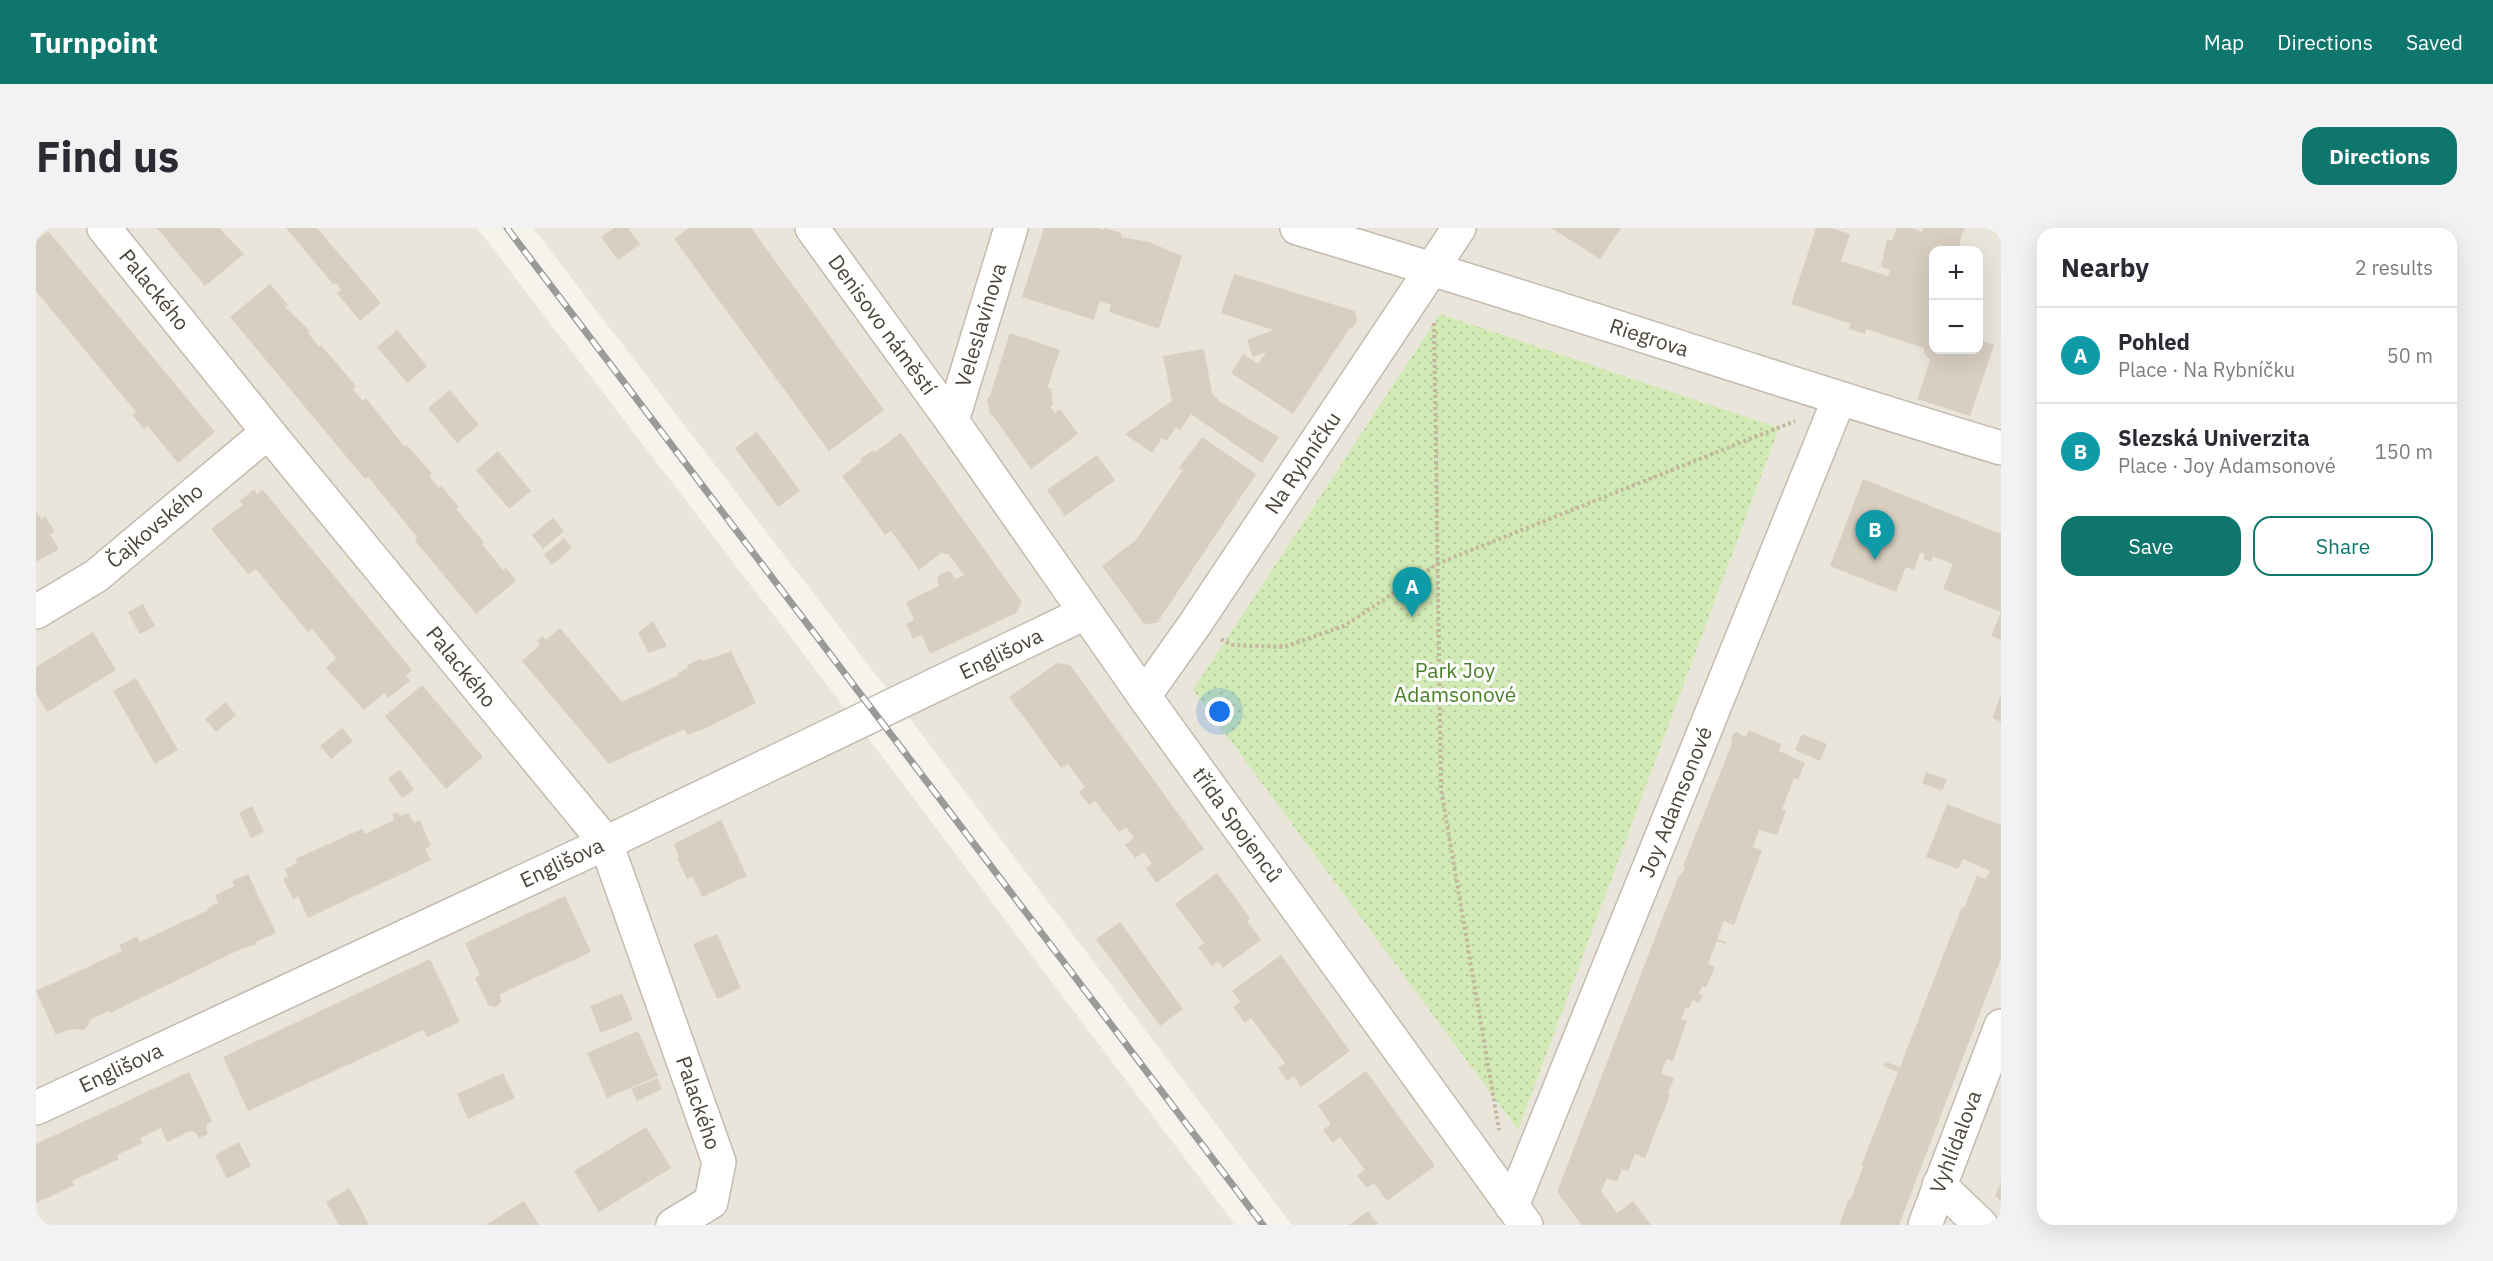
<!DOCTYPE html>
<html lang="en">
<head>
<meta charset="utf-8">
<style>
	body { margin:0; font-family:"IBM Plex Sans",sans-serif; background:#f2f2f3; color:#2b2b33 }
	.controls { position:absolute; right:18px; top:18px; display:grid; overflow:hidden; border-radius:12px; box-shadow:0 6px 24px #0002 }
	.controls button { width:54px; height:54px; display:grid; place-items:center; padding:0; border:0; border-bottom:2px solid #e1e1e2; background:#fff; color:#2b2b33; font:30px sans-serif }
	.you { position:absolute; left:1184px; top:484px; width:21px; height:21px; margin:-15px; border:4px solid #fff; border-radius:50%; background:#1a73e8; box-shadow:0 0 0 9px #1a73e833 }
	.badge { display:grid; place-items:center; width:39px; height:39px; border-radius:50%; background:#0f766e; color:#fff; font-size:20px; font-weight:700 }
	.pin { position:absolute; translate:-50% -50px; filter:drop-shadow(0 2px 3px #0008) }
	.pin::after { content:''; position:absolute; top:32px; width:21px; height:18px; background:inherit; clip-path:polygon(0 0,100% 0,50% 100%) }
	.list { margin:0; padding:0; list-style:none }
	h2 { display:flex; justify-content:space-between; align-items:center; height:78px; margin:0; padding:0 24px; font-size:26px }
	h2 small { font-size:20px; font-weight:400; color:#7c7c81 }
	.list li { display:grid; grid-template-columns:39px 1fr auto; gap:18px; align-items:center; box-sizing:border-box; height:96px; padding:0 24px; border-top:2px solid #e1e1e2 }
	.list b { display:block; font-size:22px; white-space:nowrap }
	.list p { margin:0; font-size:20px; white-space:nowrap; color:#7c7c81 }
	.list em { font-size:20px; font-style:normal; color:#7c7c81 }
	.actions { display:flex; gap:12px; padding:18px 24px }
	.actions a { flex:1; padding:14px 0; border:2px solid #0f766e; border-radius:18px; text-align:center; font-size:21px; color:#0f766e }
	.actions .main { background:#0f766e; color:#fff }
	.map { position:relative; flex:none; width:1965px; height:997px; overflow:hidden; border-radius:18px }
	header { display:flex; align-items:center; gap:36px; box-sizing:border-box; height:84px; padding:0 30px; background:#0f766e; color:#fff }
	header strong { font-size:28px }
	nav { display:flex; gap:33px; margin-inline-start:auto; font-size:21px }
	.intro { display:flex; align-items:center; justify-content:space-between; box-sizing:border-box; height:144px; padding:0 36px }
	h1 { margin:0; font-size:42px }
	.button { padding:15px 27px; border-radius:18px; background:#0f766e; color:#fff; font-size:21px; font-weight:700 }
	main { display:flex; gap:36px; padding:0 36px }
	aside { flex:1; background:#fff; border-radius:18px; box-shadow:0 6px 24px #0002 }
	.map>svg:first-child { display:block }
</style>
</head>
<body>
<header>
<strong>Turnpoint</strong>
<nav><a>Map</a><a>Directions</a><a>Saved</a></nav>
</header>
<div class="intro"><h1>Find us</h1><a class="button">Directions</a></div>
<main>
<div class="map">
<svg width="1965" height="997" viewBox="0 0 1965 997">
	<defs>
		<pattern id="park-dots" width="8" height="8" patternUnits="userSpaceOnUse" patternTransform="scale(1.5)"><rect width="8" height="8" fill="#d2eab5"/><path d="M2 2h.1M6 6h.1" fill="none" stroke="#b6ca9c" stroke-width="1.8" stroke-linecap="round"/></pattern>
	</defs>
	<rect width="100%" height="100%" fill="#f6f3ec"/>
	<g fill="#eae5da" fill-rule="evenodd">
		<path d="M0 0H441L858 544 1199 997H0Z"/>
		<path d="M497 0H1965V997H1256L894 517ZM1898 22H1942V122H1898Z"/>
	</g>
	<path fill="url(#park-dots)" d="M1404 86 1743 200 1482 902 1157 462Z"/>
	<g fill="#d8cfc1">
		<path d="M121 0H183L208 26 169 58Z"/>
		<path d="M250 0H281L345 75 324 93 301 65 305 62 300 55 298 57Z"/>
		<path d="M578 0H592L604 16 582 32 565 9Z"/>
		<path d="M653 0H715L848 182 793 223 638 11Z"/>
		<path d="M1008 0H1062L1068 2 1069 0 1085 5V9L1113 14 1146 28 1123 101 1073 84 1075 77 1064 73 1058 92 986 69Z"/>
		<path d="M1515 0H1585L1564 31Z"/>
		<path d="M1780 0H1795L1814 6 1805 33 1852 48 1854 42 1845 39 1851 11 1856 13 1861 0H1876L1886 4 1888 0H1929L1923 15 1925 16 1923 22H1898V122H1942V105L1946 106 1944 112 1958 117 1934 188 1881 171 1894 132 1888 125V120L1830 101 1829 106 1813 101 1815 96 1755 76Z"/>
		<path d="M12 3 179 204 142 235 112 198 108 201 96 187 100 184 0 63V13Z"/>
		<path d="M1198 46 1319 83 1321 91 1318 99 1314 100 1257 186 1195 145 1207 126 1222 136 1230 124 1217 129 1211 112 1237 102 1185 85Z"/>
		<path d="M234 56 252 77 249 79 274 103 272 105 283 119 285 117 320 158 317 161 327 173 330 170 368 218 370 216 396 246 393 248 403 260 405 258 423 279 420 281 448 314 446 316 467 342 470 340 480 353 440 386 380 314 379 311 381 309 332 249 329 251 194 89Z"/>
		<path d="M361 102 391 138 371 155 341 119Z"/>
		<path d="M974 105 1024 122 1011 161 1015 160 1017 177 1014 178 1019 185 1024 181 1042 206 995 241 956 187H954L951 170H953Z"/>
		<path d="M1168 121 1176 165 1183 173 1243 209 1226 235 1155 186 1144 202 1140 199 1131 213 1126 210 1116 225 1089 206 1136 173 1127 128Z"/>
		<path d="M414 162 443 197 421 215 392 180Z"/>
		<path d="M721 204 764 263 742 279 699 220Z"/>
		<path d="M865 205 986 374 980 385 894 426 886 407 877 411 870 396 878 392 870 374 903 358 901 352 902 348 911 343 916 345 919 351 928 347 912 326 905 325 883 342 855 303 849 307 806 248 825 234 824 231 837 222 839 224Z"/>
		<path d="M1166 209 1220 246 1121 395 1108 396 1066 338 1100 312 1147 242 1143 240Z"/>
		<path d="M462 223 495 263 473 281 440 242Z"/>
		<path d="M1061 227 1079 252 1029 288 1011 262Z"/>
		<path d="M1827 251 1965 306V412L1955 408 1965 384 1907 361 1917 336 1897 328 1895 334 1887 331 1889 325H1884L1878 342 1870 339 1860 364 1794 338Z"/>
		<path d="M218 261 221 266 226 261 376 442 370 448 374 453 352 470 348 465 328 482 290 440 300 430 276 401 272 404 220 341 212 346 175 301 207 277 204 273Z"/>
		<path d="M0 283 5 291 9 288 19 304 14 306 23 321 0 334Z"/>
		<path d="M517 290 528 303 507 321 496 307Z"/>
		<path d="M528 310 536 320 516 337 508 327Z"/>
		<path d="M107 376 119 398 104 406 92 384Z"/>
		<path d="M617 393 631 418 613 425 602 405Z"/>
		<path d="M524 400 586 474 643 447 642 445 652 440 651 437 666 430 667 433 695 423 720 475 672 499 652 507 648 501 573 536 486 433 504 417 501 413 507 408 510 412Z"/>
		<path d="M57 404 80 442 11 484 0 465V439Z"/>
		<path d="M1021 435 1034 437 1168 621 1120 655 1110 640 1116 636 1108 624 1099 630 1089 617 1098 610 1090 599 1083 604 1059 573 1053 577 1043 564 1049 559 1032 536 1025 540 973 469Z"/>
		<path d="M100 450 142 522 119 536 77 463Z"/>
		<path d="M386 457 447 529 410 561 349 488Z"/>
		<path d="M1965 467V494L1956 490Z"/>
		<path d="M190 474 200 487 180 504 169 491Z"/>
		<path d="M306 500 317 513 295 531 284 518Z"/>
		<path d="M1713 502 1745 516 1743 523 1769 535 1762 552 1758 550 1746 581 1750 583 1741 607 1723 602 1717 619 1726 622 1698 697 1688 693 1681 711 1691 714 1690 716 1681 713 1672 736 1679 739 1670 759 1666 758 1663 766 1667 767 1663 775 1657 772 1653 780 1650 779 1645 791 1651 793 1637 833 1631 831 1625 845 1638 850 1632 866 1634 867 1609 930 1599 926 1592 943 1586 941 1581 954 1571 950 1565 963 1581 985 1597 973 1615 997H1546L1521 964 1642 650 1649 641 1647 638 1695 518 1696 508 1700 504 1710 509Z"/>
		<path d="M1766 506 1791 516 1784 533 1759 522Z"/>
		<path d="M364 542 378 562 366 570 352 550Z"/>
		<path d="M1890 544 1911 552 1906 563 1886 555Z"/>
		<path d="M1911 576 1965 597V730L1863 997H1803L1813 971H1815L1827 939 1825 938 1862 844 1847 838 1850 834 1864 839 1926 679 1928 680 1941 648 1950 651 1954 643 1927 631 1922 641 1890 629Z"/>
		<path d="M216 578 228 604 215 610 203 585Z"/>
		<path d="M362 584 364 588 372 585 378 595 384 592 395 618 389 621 395 632 272 690 262 668 257 671 247 651 252 649 249 641 261 635 259 631 326 601 329 606 341 600 358 592 356 586Z"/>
		<path d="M685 592 711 648 666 669 657 649 651 651 641 630 643 629 638 616Z"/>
		<path d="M1181 645 1214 690 1211 693 1225 712 1187 740 1182 733 1176 738 1162 719 1168 715 1139 676Z"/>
		<path d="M212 646 240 705 220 714 219 717 205 721 74 785 73 783 55 791 52 798 47 802 35 801 20 807 0 763 86 723 83 717 101 709 104 714 172 682 171 680 182 675 179 667 198 658 196 653Z"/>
		<path d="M529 668 555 724 464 766 465 774 460 779 452 777 439 750 444 747 429 715Z"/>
		<path d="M1084 694 1147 781 1124 798 1060 711Z"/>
		<path d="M681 706 705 760 681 771 657 716Z"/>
		<path d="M1245 727 1314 823 1265 859 1258 848 1251 853 1242 840 1249 835 1215 790 1209 795 1197 779 1204 774 1196 763Z"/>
		<path d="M394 731 424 794 391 809 387 802 212 883 187 829Z"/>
		<path d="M586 765 597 792 565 805 554 778Z"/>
		<path d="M602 803 622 848 571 870 551 825Z"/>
		<path d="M1330 843 1399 938 1351 973 1338 955 1331 960 1321 948 1329 942 1304 909 1297 915 1287 902 1295 896 1282 878Z"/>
		<path d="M153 844 176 893 172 895 170 900 172 906 163 910 160 905 155 903 131 914 125 900 104 910 106 915 81 927 83 931 36 953 39 957 0 975V916Z"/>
		<path d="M467 845 479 870 432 891 421 866Z"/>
		<path d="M621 850 626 861 601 873 595 861Z"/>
		<path d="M610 899 635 940 563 984 538 943Z"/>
		<path d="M203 914 215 938 191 951 179 927Z"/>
		<path d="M1965 954V973L1959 968Z"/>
		<path d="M313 960 327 985 333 997H303L290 974Z"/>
		<path d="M488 973 503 997H450Z"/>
		<path d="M1332 983 1342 996 1340 997H1313Z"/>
	</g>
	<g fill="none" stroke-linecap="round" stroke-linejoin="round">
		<g stroke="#c2bbae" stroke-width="36">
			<g id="minor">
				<path d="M68 0 232 204 570 615 683 934 675 974 637 997"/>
				<path d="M776 0 916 193 1108 468 1490 997"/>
				<path d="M1261 0C1497 70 1730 149 1965 220"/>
				<path d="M916 193 975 0"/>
				<path d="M0 384 60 348 232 204"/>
				<path d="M1108 468 1159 396 1423 0"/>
				<path d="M0 880 570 615 1049 385"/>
				<path d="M1903 957 1945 997"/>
				<path d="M1476 978 1803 171"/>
				<path d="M1889 997 1965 798"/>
			</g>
		</g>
		<g stroke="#c4b79f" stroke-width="4" stroke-dasharray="3 3" stroke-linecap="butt">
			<path d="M1398 95 1405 561 1463 902"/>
			<path d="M1185 411 1195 417 1248 419 1308 398 1403 335 1759 193"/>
		</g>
		<use href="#minor" stroke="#fff" stroke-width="33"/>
		<g stroke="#9a9a9a" stroke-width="7">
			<path id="rail" d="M471 0 1227 997"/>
		</g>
		<use href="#rail" stroke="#fff" stroke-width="4.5" stroke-dasharray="14" stroke-linecap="butt"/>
	</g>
	<g text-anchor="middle" stroke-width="6" stroke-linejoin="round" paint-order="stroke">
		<g font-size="21" fill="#4b4439" stroke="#fff">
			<text transform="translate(118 62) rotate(51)" y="7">Palackého</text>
			<text transform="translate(846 97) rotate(54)" y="7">Denisovo náměstí</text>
			<text transform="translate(945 97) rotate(-73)" y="7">Veleslavínova</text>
			<text transform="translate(1613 110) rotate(18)" y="7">Riegrova</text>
			<text transform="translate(1267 235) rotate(-56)" y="7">Na Rybníčku</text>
			<text transform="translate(119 298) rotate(-40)" y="7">Čajkovského</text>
			<text transform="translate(965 426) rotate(-26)" y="7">Englišova</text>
			<text transform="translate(425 439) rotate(51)" y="7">Palackého</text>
			<text transform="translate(1640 574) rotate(-68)" y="7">Joy Adamsonové</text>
			<text transform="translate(1201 597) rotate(54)" y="7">třída Spojenců</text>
			<text transform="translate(526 635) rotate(-25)" y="7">Englišova</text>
			<text transform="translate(85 840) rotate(-25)" y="7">Englišova</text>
			<text transform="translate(662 875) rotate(71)" y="7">Palackého</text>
			<text transform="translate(1920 914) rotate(-69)" y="7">Vyhlídalova</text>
		</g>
		<g font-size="21" fill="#4a7f2a" stroke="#fff">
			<text x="1419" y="450">Park Joy<tspan x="1419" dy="24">Adamsonové</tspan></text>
		</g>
	</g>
</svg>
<div class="controls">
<button>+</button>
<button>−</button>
</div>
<div class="you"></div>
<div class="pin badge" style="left:1376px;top:389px;background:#0f9aa8">A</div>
<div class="pin badge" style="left:1839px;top:332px;background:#0f9aa8">B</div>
</div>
<aside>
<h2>Nearby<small>2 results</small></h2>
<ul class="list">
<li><span class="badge" style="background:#0f9aa8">A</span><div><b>Pohled</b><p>Place · Na Rybníčku</p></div><em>50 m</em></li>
<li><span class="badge" style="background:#0f9aa8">B</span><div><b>Slezská Univerzita</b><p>Place · Joy Adamsonové</p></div><em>150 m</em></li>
</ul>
<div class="actions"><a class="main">Save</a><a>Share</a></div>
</aside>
</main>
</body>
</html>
